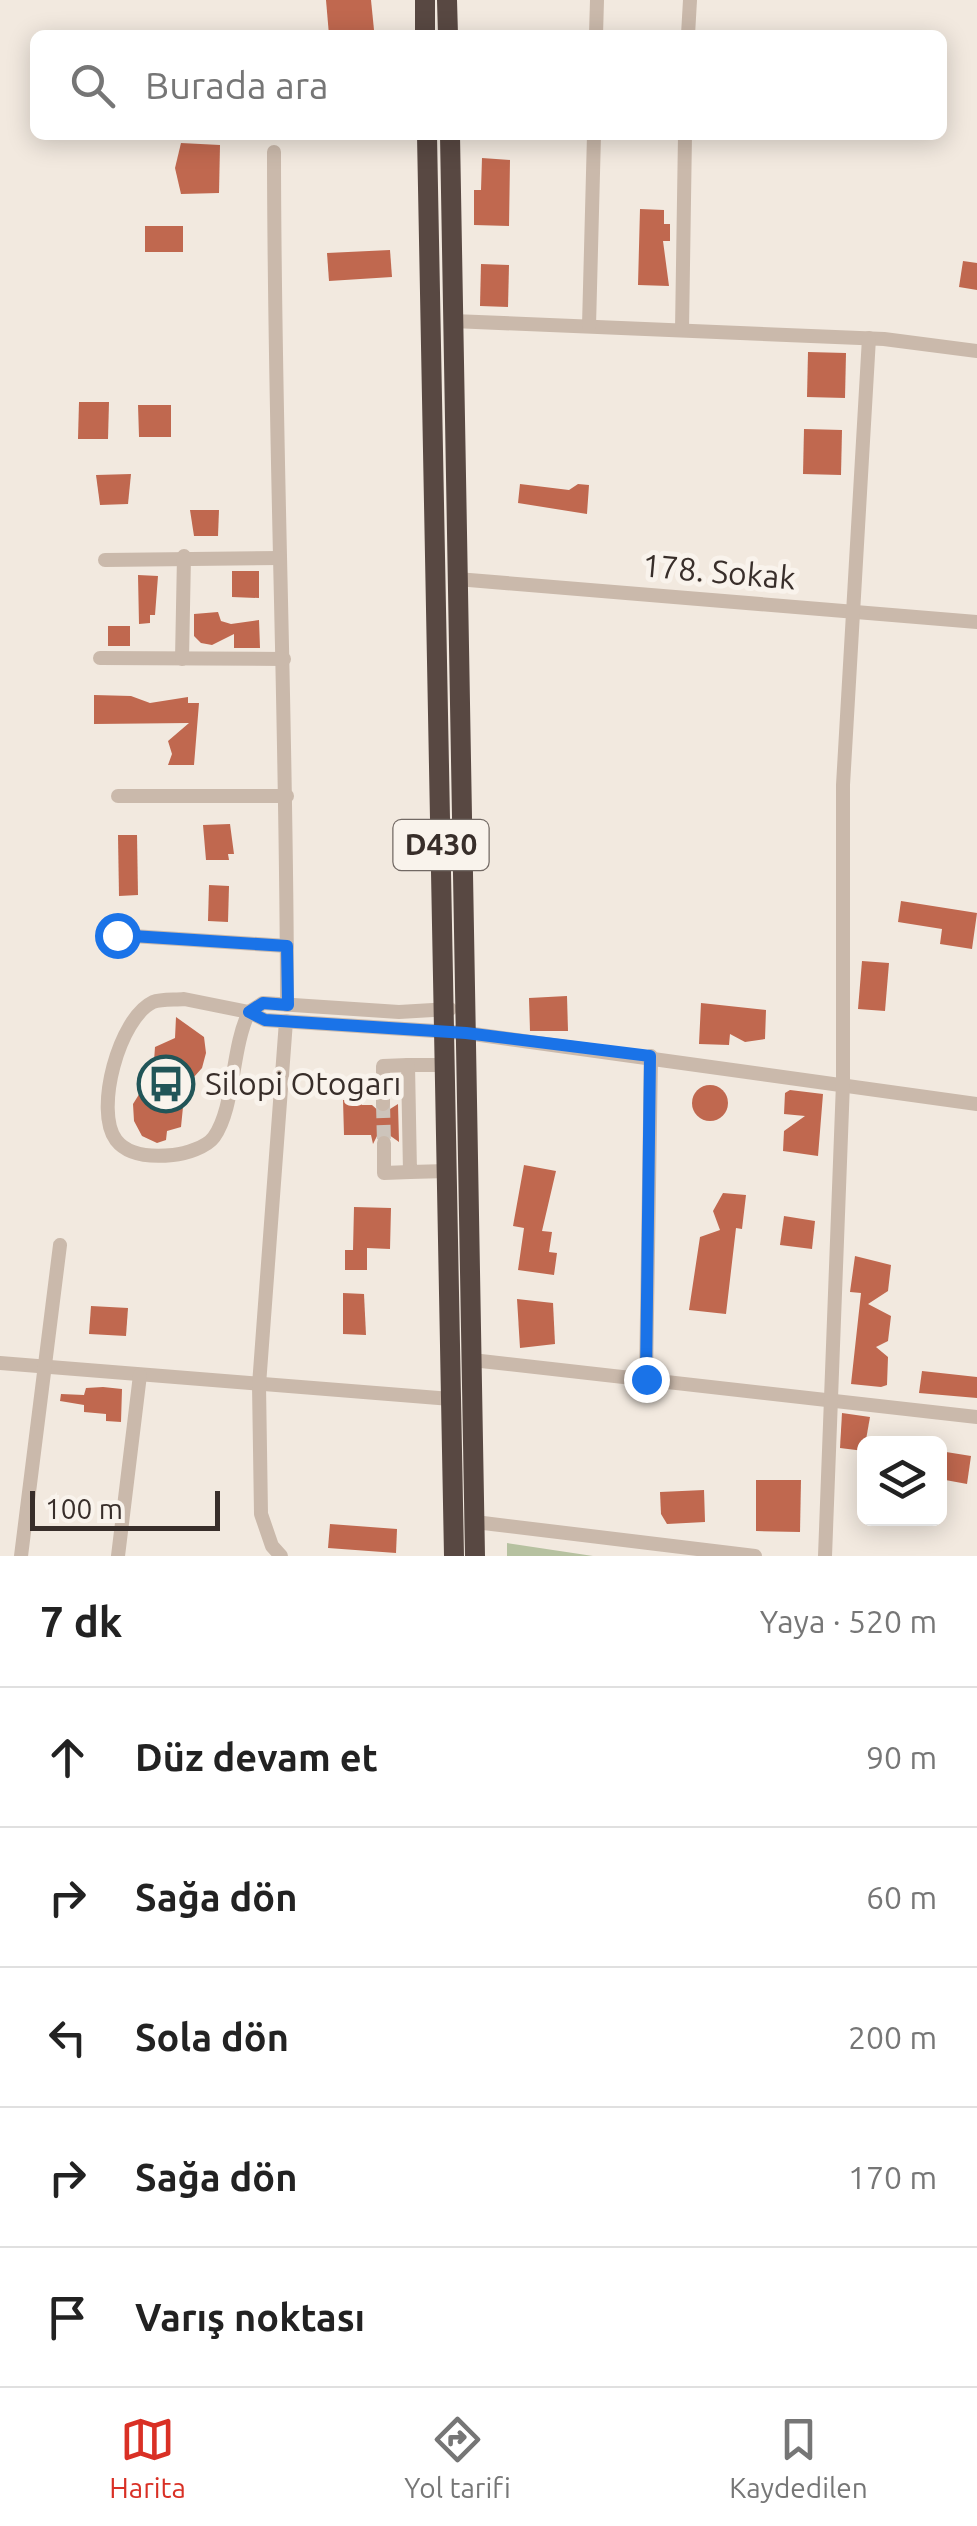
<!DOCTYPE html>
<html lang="tr">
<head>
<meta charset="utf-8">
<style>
	body { margin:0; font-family:Ubuntu,sans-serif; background:#f2f2f2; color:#222 }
	.controls { position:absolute; right:30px; bottom:30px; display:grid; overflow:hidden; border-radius:15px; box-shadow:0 5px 25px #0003 }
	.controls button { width:90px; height:90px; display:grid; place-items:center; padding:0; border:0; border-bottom:2px solid #e0e0e0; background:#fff; color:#222; font:50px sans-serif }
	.scale { position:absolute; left:30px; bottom:25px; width:190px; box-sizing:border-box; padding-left:10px; border:5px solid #382e2a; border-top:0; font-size:28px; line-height:35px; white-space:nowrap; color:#382e2a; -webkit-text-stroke:8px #f9f3ec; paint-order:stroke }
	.stop { position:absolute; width:30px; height:30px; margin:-22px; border:8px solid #1a73e8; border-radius:50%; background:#fff }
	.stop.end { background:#1a73e8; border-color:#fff; box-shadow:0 2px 10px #0008 }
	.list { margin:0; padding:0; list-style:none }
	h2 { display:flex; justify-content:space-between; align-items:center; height:130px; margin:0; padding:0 40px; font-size:42px }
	h2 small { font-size:32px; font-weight:400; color:#767676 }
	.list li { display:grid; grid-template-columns:65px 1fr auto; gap:30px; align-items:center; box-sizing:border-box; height:140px; padding:0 40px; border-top:2px solid #e0e0e0 }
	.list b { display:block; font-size:38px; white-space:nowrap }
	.list em { font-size:32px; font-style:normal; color:#767676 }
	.icon { flex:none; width:55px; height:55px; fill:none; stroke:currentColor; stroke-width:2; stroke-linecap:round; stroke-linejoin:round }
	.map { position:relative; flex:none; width:977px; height:1556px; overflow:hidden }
	.search { position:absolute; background:#fff; box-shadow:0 5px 25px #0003; left:30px; right:30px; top:30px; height:110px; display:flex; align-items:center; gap:25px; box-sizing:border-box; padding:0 35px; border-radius:15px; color:#767676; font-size:38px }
	.sheet { height:830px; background:#fff }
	nav { display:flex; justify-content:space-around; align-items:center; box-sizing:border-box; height:140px; border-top:2px solid #e0e0e0; background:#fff; font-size:28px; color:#767676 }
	nav a { display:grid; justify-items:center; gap:5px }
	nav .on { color:#d93025 }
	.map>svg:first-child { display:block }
</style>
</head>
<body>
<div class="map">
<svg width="977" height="1556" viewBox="0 0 977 1556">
	<rect width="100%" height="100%" fill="#f2e9df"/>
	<path fill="#b6c1a0" d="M507 1543 593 1556H507Z"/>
	<g fill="#c0684f">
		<path d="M326 0H371L374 30 369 35H329Z"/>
		<path d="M181 143 220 145 219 193 181 194 175 168Z"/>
		<path d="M482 158 510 160 509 226 474 225V190H481Z"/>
		<path d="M640 209 664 210V224H670V241H663L669 286 638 285Z"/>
		<rect x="145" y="226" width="38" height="26"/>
		<path d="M390 250 392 277 329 281 327 253Z"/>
		<path d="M963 261 977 263V290L959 287Z"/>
		<path d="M481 264 509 265 508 307 480 306Z"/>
		<path d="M808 352 846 353 845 398 807 397Z"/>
		<path d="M79 402H109L108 439H78Z"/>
		<path d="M138 405H171V437H139Z"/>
		<path d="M804 429 842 430 841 475 803 474Z"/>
		<path d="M131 474 128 504 100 505 96 475Z"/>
		<path d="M520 484 569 490 578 484 589 485 587 514 518 503Z"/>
		<path d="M190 510H219L218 536H194Z"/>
		<path d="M232 571H259V598L232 597Z"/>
		<path d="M138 575 158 576 155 615H150V623L139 624Z"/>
		<path d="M218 612 221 621 231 624 259 620 260 648H234V634L212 645 201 643 194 636V614Z"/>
		<rect x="108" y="626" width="22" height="20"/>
		<path d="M94 695 131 696 150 703 188 697V703H199L194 765H168L172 754 168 741 189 723 94 724Z"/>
		<path d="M230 824 234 854H228L229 860H206L203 825Z"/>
		<path d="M118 835H137L138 895 119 896Z"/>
		<path d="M209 885 229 886 228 922 208 921Z"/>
		<path d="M901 901 977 913 972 949 940 944 942 929 898 922Z"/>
		<path d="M862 961 889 963 885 1011 858 1009Z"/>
		<path d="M567 996 568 1031H530L529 998Z"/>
		<path d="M701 1003 766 1010 765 1039 745 1042 730 1034 729 1045 699 1044Z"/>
		<path d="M176 1017 204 1037 206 1053 202 1068 185 1087 181 1127 167 1131 166 1140 157 1143 142 1136 134 1121 133 1104 148 1080 163 1073 154 1061 155 1047 175 1038Z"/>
		<circle cx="710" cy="1103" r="18"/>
		<path d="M790 1090 823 1094 818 1156 783 1151 784 1131 805 1116 784 1114 785 1093Z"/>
		<path d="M343 1100H362V1105H372L382 1114 398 1104 399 1142 385 1132 378 1134 373 1144 371 1135H344Z"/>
		<path d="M524 1165 556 1171 542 1231 552 1232 549 1252 557 1253 554 1275 518 1270 524 1228 513 1226Z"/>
		<path d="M723 1193 746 1195 742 1229 736 1228 726 1314 689 1310 700 1237 720 1230 713 1211Z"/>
		<path d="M354 1207 391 1208 390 1249 367 1248V1270H345V1250H353Z"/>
		<path d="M784 1216 815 1221 812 1249 780 1245Z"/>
		<path d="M855 1256 891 1265 888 1291 868 1304 891 1316 888 1341 876 1347 888 1357 887 1385 881 1387 851 1384 861 1293 850 1292Z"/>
		<path d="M343 1293 364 1294 366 1335 343 1334Z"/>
		<path d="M517 1299 553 1303 555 1344 520 1348Z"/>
		<path d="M91 1306 128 1308 126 1336 89 1334Z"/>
		<path d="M922 1371 977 1377V1398L919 1393Z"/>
		<path d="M103 1387 122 1389 121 1422 106 1421V1414L84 1412V1405L60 1401 61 1394 84 1395 86 1388Z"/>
		<path d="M842 1413 870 1417 864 1451 840 1448Z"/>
		<path d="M940 1451 971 1456 967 1484 940 1479Z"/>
		<path d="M756 1480H801L800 1532 756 1531Z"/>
		<path d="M704 1490 705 1522 667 1524 661 1514 660 1492Z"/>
		<path d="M330 1524 397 1529 396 1553 328 1548Z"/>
	</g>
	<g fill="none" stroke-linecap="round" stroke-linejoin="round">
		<path stroke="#cdc4bb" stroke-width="14" stroke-dasharray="14 7" stroke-linecap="butt" d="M383 1104 384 1143"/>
		<g stroke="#cab9ab" stroke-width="14">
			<path d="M596 35 597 0"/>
			<path d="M688 35 690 0"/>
			<path d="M274 152C274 436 287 721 287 1005"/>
			<path d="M453 321 884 339 977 351"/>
			<path d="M589 326 594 135"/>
			<path d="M682 330 685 135"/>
			<path d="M105 560 280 558"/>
			<path d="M457 579 977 622"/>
			<path d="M100 658 284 659"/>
			<path d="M182 659 184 556"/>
			<path d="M118 796H287"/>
			<path d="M117 935 287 946"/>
			<path d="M184 999 249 1012C231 1049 235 1107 214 1137 207 1147 185 1154 173 1155 154 1157 129 1157 116 1140 94 1111 119 1018 153 1002 161 999 175 1000 184 999Z"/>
			<path d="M249 1012 265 1020 466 1033 977 1104"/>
			<path d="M249 1012 263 1003 399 1012 450 1009"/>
			<path d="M445 1065H408L410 1172 447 1171"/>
			<path d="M383 1104V1066L408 1065"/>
			<path d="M384 1143V1173L410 1172"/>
			<path d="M472 1360 977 1417"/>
			<path d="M0 1363 451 1399"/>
			<path d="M646 1379 651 1056"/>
			<path d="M475 1522 755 1556"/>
			<path d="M21 1556 60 1245"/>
			<path d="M118 1556 140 1375"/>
			<path d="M281 1556 272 1546 261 1514 259 1385 286 1021"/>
			<path d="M825 1556 843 1083V785L869 338"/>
		</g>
		<g stroke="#584842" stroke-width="20">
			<path d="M425 0V35"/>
			<path d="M447 0 448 35"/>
			<path d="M427 135 454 1556"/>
			<path d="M450 135 475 1556"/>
		</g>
	</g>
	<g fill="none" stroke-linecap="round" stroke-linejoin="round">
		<path stroke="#1a73e8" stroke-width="12" d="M117 935 287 946 288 1005 263 1003 249 1012 265 1020 466 1033 650 1056 646 1379"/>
	</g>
	<defs>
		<g id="bus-ring" transform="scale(2.875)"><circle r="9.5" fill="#f9f3ec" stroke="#215558" stroke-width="1.5"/><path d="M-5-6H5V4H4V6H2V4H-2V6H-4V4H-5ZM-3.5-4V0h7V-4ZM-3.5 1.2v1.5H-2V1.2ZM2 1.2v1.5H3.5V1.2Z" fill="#215558"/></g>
	</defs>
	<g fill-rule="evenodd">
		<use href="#bus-ring" x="166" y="1084"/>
	</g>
	<g text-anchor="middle" stroke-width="10" stroke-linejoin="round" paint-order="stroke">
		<rect fill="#f9f3ec" stroke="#726964" stroke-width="2.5" x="393.5" y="820" width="95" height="50" rx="8"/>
		<g font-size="30" font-weight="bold" fill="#382e2a">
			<text x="441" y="855">D430</text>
		</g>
		<g font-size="32" fill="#382e2a" stroke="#f9f3ec">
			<text transform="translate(719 572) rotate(5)" y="11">178. Sokak</text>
		</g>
		<g font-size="32" fill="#382e2a" stroke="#f9f3ec" text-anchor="start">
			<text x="205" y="1095">Silopi Otogarı</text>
		</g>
	</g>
</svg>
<div class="controls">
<button><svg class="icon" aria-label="layers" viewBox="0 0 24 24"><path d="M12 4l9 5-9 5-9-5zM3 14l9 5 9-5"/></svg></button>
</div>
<div class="scale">100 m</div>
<div class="stop" style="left:117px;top:935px"></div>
<div class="stop end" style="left:646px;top:1379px"></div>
<div class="search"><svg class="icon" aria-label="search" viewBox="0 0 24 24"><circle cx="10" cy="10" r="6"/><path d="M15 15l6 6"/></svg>Burada ara</div>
</div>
<section class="sheet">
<h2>7 dk<small>Yaya · 520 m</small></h2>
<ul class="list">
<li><svg class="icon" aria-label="ahead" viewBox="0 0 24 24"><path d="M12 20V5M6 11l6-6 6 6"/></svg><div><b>Düz devam et</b></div><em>90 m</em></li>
<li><svg class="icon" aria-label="right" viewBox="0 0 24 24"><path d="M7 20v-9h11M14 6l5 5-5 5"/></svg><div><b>Sağa dön</b></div><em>60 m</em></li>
<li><svg class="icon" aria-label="left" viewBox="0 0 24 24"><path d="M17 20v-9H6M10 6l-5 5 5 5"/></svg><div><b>Sola dön</b></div><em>200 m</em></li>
<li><svg class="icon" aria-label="right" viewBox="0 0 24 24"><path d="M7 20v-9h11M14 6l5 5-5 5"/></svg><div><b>Sağa dön</b></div><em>170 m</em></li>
<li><svg class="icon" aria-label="arrive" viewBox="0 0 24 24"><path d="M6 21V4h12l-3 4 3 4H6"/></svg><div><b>Varış noktası</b></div></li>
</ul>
</section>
<nav>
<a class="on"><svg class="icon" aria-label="map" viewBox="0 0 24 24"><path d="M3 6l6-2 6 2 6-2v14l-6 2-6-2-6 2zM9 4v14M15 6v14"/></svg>Harita</a>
<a><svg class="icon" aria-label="directions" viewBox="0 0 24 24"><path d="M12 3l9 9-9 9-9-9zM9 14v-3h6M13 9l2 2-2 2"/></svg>Yol tarifi</a>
<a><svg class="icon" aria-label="saved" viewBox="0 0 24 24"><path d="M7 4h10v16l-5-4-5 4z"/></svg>Kaydedilen</a>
</nav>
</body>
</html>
